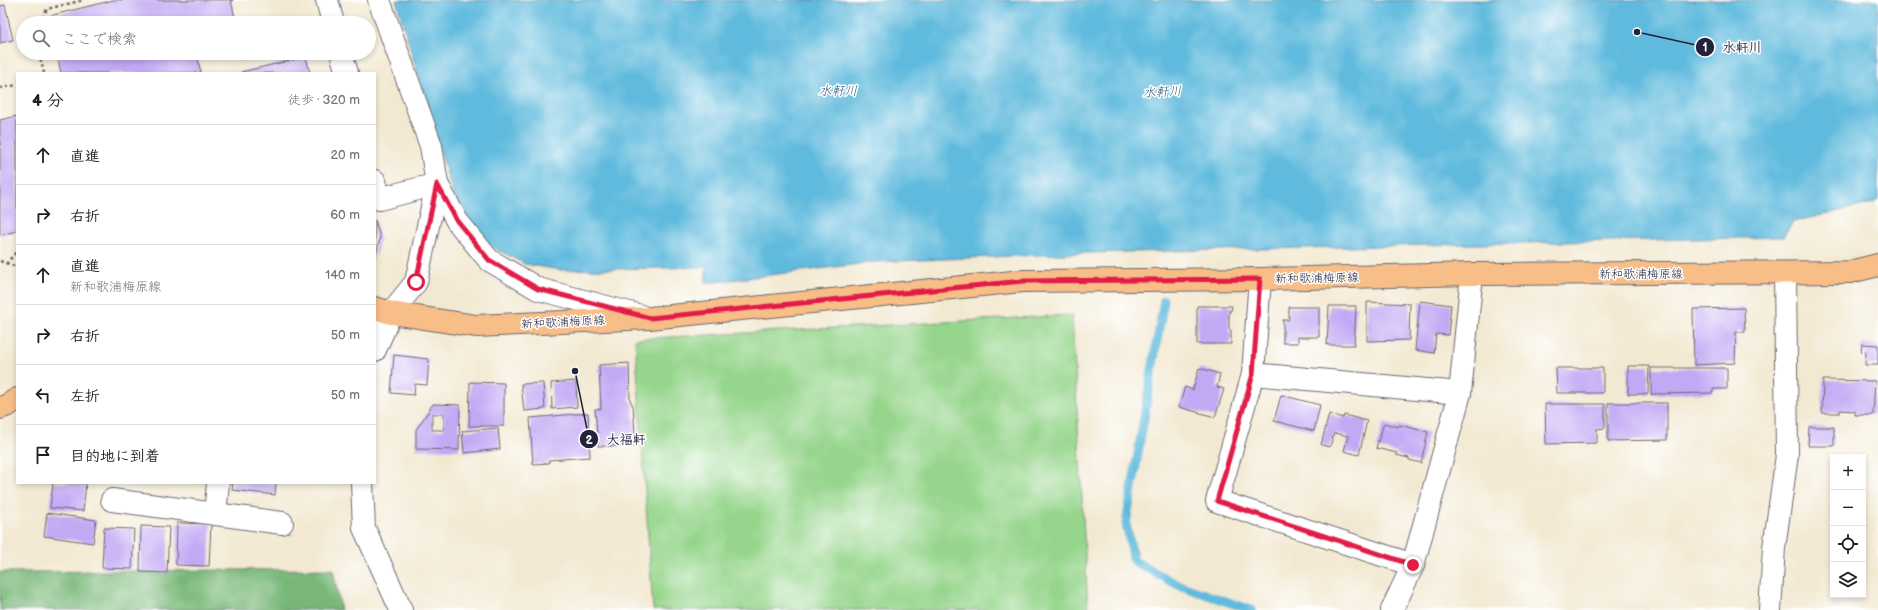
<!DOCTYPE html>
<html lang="ja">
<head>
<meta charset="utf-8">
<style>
	body { margin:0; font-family:"Balsamiq Sans","Klee One",sans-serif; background:#f6f6f6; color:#202124 }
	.controls { position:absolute; right:12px; bottom:12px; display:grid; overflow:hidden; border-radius:0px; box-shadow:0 2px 6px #0003 }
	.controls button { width:36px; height:36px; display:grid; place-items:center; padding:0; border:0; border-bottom:1px solid #e0e0e0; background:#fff; color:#202124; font:20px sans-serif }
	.stop { position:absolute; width:12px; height:12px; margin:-9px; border:3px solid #e11d48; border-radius:50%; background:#fff }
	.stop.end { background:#e11d48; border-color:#fff; box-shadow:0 1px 4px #0008 }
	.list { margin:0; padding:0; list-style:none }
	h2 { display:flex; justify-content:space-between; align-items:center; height:52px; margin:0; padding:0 16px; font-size:17px }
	h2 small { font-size:13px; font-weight:400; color:#757577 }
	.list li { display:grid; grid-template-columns:26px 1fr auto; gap:12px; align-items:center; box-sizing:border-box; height:60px; padding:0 16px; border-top:1px solid #e0e0e0 }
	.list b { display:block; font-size:15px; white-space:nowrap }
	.list p { margin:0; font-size:13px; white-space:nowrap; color:#757577 }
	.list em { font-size:13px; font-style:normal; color:#757577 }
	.icon { flex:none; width:22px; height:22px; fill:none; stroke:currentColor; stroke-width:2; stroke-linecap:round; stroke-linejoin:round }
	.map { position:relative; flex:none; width:1878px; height:610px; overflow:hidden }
	.search { position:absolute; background:#fff; box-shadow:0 2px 6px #0003; left:16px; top:16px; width:360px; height:44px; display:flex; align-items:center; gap:10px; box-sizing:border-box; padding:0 14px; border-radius:22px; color:#757577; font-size:15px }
	.panel { position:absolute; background:#fff; box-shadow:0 2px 6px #0003; left:16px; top:72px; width:360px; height:412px; border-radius:0px }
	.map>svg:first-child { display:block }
</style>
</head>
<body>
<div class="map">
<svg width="1878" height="610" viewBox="0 0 1878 610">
	<rect width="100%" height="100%" fill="#fff"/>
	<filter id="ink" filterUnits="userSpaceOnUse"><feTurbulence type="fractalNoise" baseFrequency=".025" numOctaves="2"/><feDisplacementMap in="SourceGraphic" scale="8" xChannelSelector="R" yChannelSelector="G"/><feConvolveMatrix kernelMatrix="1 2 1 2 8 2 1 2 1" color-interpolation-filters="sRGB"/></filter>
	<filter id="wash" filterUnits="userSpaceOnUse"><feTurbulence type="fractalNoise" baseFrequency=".012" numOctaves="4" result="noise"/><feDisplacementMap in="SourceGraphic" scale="16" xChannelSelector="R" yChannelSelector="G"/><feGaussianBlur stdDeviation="0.9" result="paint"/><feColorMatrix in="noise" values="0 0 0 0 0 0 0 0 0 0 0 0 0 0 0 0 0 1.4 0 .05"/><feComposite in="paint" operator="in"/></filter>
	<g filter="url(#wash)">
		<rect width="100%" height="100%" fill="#f3e9d2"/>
		<path fill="#96d68c" stroke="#5c7c64" d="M1072 315 1088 610H653L635 339Z"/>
		<path fill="#78b778" stroke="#4d6c5a" d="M333 569 341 610H0V572Z"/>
		<path fill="#5fbadd" stroke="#406e8c" d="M396 0H1878V200L1873 203 1793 222 1783 237 1086 253 875 262 706 283V267L560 270 525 264 494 248 471 230 454 198Z"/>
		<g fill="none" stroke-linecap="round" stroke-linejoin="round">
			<path stroke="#5fbadd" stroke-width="9" d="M1164 300 1126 524 1134 561 1178 585 1252 610"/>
		</g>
		<g id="blocks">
			<g fill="#c3a9f4" fill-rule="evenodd">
				<path d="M114 0H231L236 23H50L49 16Z"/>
				<path d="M5 5 13 40 0 43V6Z"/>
				<path d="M57 53H203L204 54 197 55 201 73H61Z"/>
				<path d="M306 57 310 73H241V72Z"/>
				<path d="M17 116V231L0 235V120Z"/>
				<path d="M375 220 380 237 376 256H375Z"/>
				<path d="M1420 301 1451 305 1448 335 1436 334 1434 353 1415 350Z"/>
				<path d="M1367 302 1410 304 1409 340 1367 341Z"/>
				<path d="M1197 306H1232L1231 311H1229V330H1231V344H1197Z"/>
				<path d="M1329 306H1356L1354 345H1327Z"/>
				<path d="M1289 307H1319V337H1298V343H1283V320H1289Z"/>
				<path d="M1744 308 1745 332H1736L1735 363 1694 365 1693 309Z"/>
				<path d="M1862 344 1878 345V365H1865L1866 351 1861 352Z"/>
				<path d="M394 355 429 359 427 385 415 384 414 395 391 393Z"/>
				<path d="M629 363 630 400 633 406 636 446H598L595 409H601L599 365Z"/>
				<path d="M1628 366H1649L1648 394H1628Z"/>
				<path d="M1199 368 1220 374 1217 387 1224 389 1215 417 1179 407 1185 387 1193 390Z"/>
				<path d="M1556 368H1603V393H1557Z"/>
				<path d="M1651 368H1727V389H1713V393L1651 394Z"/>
				<path d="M1823 380 1875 381 1873 415H1855V411L1840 410V413H1822Z"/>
				<path d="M576 381 577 407 552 409 551 383Z"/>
				<path d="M470 382 504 383V426H469Z"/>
				<path d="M543 383 545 409 524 411 521 384Z"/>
				<path d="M1281 395 1320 405 1314 431 1274 421Z"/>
				<path d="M1608 403H1667V440L1608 441Z"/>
				<path d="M433 404 460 405 459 450 416 449V430ZM432 414H444V430H432Z"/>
				<path d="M1545 404H1605V428L1597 429V443L1546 444Z"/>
				<path d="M588 413 590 457 549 460V463L533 464 530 418Z"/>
				<path d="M1329 414 1343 418 1344 415 1367 421 1359 455 1344 451 1348 436 1334 433 1330 447 1321 445Z"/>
				<path d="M1384 423 1398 427 1399 425 1428 432 1421 463 1409 460V458L1396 455 1397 453 1376 448Z"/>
				<path d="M1809 427H1834V446H1808Z"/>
				<path d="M498 428 500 449 464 453 462 431Z"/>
				<path d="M53 483H86L83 511 50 508Z"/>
				<path d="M233 483H276L275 495 232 490Z"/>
				<path d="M47 513 96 520 93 543 44 536Z"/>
				<path d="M177 523 211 524 209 566 176 565Z"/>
				<path d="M141 526 169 527 167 573 140 572Z"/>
				<path d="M104 528 134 529 132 569 102 568Z"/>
			</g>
		</g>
	</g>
	<g filter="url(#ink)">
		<use href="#blocks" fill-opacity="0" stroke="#6b6870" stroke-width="1"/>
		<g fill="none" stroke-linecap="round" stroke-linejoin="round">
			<g stroke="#6b6870" stroke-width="24">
				<g id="minor">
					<path d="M327 0 333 23"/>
					<path d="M341 53 347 73"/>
					<path d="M375 181 379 199 437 184"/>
					<path d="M1260 279 1253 374 1217 501 1413 565"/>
					<path d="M1253 374 1460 393 1472 274"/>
					<path d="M112 500 282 523"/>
					<path d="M215 514 218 483"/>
					<path d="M1392 610 1413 565 1460 393"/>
					<path d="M1770 610 1774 548 1787 455 1785 273"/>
				</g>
			</g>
			<g stroke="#6b6870" stroke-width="24">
				<g id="tertiary">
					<path d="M437 184 457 221 489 260 538 289 641 316"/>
					<path d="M375 350 391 313 416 282 437 184 431 146 379 0"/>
					<path d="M362 483 364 528 401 610"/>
				</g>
			</g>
			<g stroke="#6b6870" stroke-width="24">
				<g id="primary">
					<path d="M375 308 391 313 476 326 650 318 1023 281 1260 279 1472 274 1850 272 1878 265"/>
					<path d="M0 408 8 405 17 399"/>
				</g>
			</g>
			<g stroke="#6b6870" stroke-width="2.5" stroke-dasharray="3 3" stroke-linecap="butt">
				<path d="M231 0H233"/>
				<path d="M40 23 47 9 84 0"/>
				<path d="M39 53 44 73"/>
				<path d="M0 88 17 85"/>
				<path d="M0 261 17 267"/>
				<path d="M6 264 17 251"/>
			</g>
			<use href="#minor" stroke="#fff" stroke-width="22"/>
			<use href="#tertiary" stroke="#fff" stroke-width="22"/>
			<use href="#primary" stroke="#f7be87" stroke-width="22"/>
		</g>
	</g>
	<g fill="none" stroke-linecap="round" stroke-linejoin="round" filter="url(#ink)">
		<path stroke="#e11d48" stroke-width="5" d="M416 282 437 184 457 221 489 260 538 289 650 318 1023 281 1260 279 1253 374 1217 501 1413 565"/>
	</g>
	<g text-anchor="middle" stroke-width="3" stroke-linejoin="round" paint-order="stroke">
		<g font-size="12" fill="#22223b" stroke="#fff">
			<text x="1641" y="278">新和歌浦梅原線</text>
			<text transform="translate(1317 278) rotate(-1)" y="4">新和歌浦梅原線</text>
			<text transform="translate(563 322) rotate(-3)" y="4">新和歌浦梅原線</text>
		</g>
		<g font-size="13" font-style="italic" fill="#3a5f7c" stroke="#fff">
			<text x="838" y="95">水軒川</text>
			<text transform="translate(1162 91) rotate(-3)" y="5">水軒川</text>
		</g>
	</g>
	<path fill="none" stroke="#22223b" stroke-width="1.5" d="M1637 32L1705 47M575 371L589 439"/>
	<g fill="#22223b" stroke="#fff" stroke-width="1.5">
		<circle cx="1637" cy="32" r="4"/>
		<circle cx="575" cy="371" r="4"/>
		<circle cx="1705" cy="47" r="10"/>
		<circle cx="589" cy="439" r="10"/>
	</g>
	<g font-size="12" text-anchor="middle" font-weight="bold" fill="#fff">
		<text x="1705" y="51">1</text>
		<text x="589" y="444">2</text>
	</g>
	<g font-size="13" text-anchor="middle" font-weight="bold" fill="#22223b" stroke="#fff" stroke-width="3" stroke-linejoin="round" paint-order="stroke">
		<text x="1742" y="52">水軒川</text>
		<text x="626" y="444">大福軒</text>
	</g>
</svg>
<div class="controls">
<button>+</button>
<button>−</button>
<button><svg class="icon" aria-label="locate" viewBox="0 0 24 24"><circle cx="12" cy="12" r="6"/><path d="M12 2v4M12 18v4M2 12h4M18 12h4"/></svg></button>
<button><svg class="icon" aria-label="layers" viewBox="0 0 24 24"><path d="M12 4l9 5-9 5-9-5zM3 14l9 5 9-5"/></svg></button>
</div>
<div class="stop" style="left:416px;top:282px"></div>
<div class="stop end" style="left:1413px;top:565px"></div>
<div class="search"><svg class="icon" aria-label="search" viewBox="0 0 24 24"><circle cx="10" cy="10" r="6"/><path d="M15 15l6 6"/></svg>ここで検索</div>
<section class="panel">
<h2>4 分<small>徒歩 · 320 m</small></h2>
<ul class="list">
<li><svg class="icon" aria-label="ahead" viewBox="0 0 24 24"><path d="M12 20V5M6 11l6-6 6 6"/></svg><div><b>直進</b></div><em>20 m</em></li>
<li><svg class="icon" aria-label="right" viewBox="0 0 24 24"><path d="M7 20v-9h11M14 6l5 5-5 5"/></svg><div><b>右折</b></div><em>60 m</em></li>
<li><svg class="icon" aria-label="ahead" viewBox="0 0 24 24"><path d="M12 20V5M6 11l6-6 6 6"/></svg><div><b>直進</b><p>新和歌浦梅原線</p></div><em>140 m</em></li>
<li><svg class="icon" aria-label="right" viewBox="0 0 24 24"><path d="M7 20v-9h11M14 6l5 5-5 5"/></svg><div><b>右折</b></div><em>50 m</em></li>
<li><svg class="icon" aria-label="left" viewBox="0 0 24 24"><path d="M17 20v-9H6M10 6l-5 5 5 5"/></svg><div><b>左折</b></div><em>50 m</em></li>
<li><svg class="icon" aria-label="arrive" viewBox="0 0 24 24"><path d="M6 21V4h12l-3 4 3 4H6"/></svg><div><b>目的地に到着</b></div></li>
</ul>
</section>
</div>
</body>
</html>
